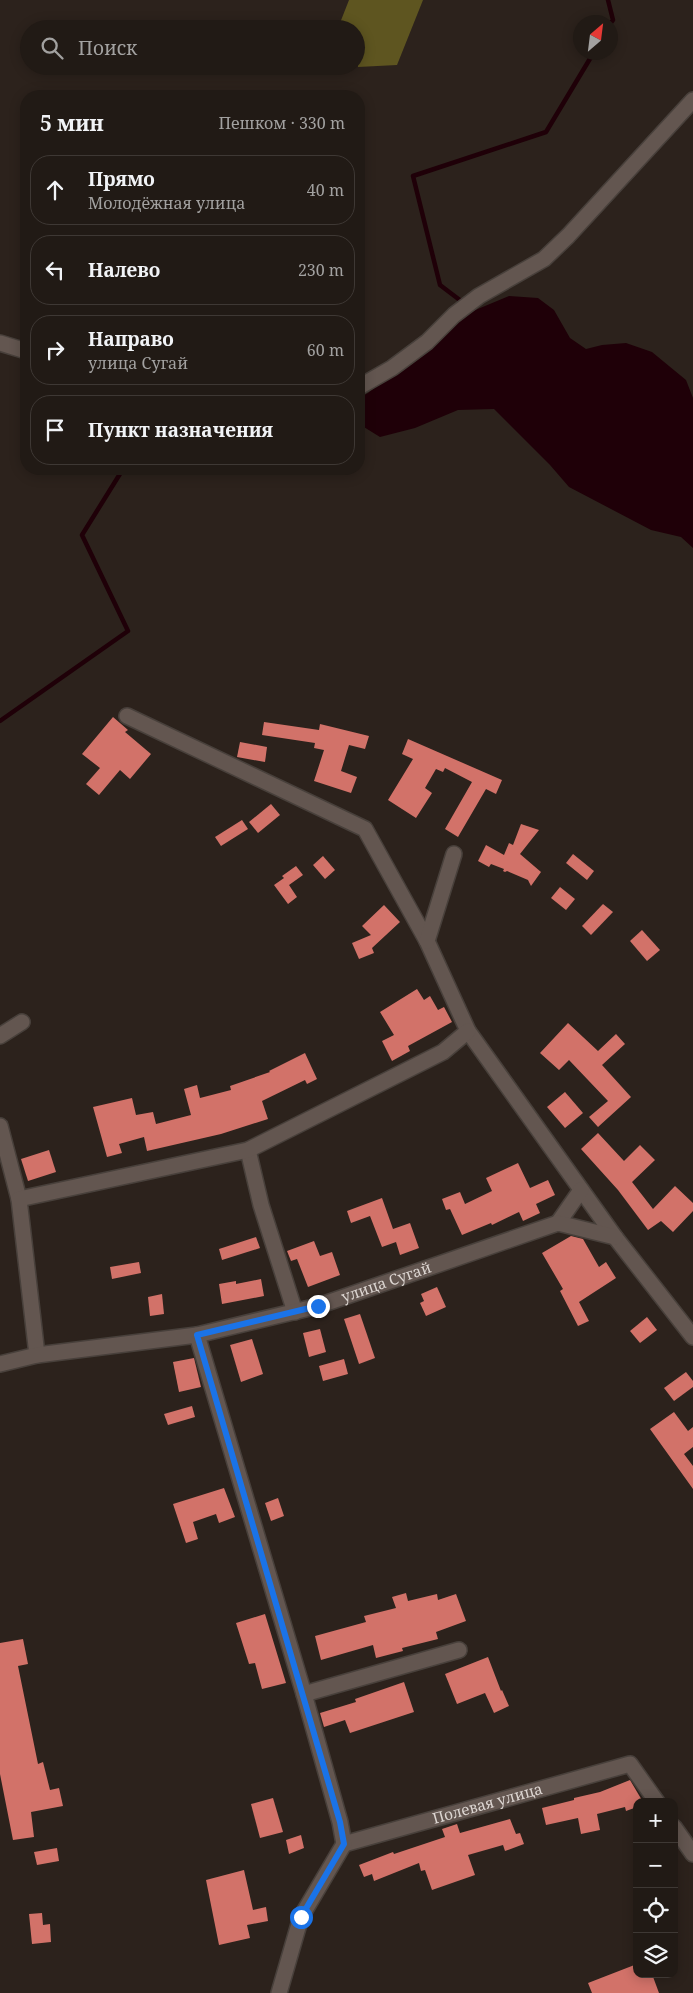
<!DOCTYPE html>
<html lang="ru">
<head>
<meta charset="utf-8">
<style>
	body { margin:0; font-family:"Noto Serif",serif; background:#2d2722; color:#f1f3f6 }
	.controls { position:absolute; right:15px; bottom:15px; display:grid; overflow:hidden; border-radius:10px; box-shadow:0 2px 12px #0003 }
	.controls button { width:45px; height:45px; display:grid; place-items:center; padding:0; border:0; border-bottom:1px solid #3e3834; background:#211a15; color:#f1f3f6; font:25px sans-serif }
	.compass { position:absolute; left:573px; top:15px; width:45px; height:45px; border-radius:50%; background:#211a15; box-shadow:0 2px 12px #0003; rotate:28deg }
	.stop { position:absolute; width:15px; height:15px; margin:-11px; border:4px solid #1a73e8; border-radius:50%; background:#fff }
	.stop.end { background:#1a73e8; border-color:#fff; box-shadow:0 1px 5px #0008 }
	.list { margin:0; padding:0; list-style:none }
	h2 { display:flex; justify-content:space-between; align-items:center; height:65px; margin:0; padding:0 20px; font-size:21px }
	h2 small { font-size:16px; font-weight:400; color:#a2a1a0 }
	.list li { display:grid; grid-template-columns:32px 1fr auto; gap:15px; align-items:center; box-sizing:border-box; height:70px; margin:0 10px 10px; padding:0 10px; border:1px solid #3e3834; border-radius:20px }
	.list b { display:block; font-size:19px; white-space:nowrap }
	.list p { margin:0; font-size:16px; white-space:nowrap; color:#a2a1a0 }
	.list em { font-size:16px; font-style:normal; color:#a2a1a0 }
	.icon { flex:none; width:28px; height:28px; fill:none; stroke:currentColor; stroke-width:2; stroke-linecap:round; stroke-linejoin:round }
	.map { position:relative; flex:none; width:693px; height:1993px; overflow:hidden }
	.search { position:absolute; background:#211a15; box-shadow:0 2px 12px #0003; left:20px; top:20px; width:345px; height:55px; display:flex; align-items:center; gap:12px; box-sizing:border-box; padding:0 18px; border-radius:28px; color:#a2a1a0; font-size:19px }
	.panel { position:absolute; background:#211a15; box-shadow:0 2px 12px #0003; left:20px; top:90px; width:345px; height:385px; border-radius:20px }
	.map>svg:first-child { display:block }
</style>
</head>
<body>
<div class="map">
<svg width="693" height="1993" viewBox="0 0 693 1993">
	<rect width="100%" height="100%" fill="#2c221c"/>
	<path fill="#5e5520" d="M349 0H423L397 65 358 67 356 29 338 28Z"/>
	<path fill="#1f0008" d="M509 296 538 298 554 310 570 338 586 349 602 345 626 343 652 352 686 380 693 398V548L681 537 651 530 569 487 550 465 494 409 458 410 415 428 380 437 359 424V398L368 393 473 311Z"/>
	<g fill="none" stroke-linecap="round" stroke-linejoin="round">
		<g stroke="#1f0008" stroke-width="4.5">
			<path d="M608 0 613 20 610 24"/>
			<path d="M465 304 440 285 413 176 546 132 594 52"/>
			<path d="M0 721 128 631 82 535 123 469"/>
		</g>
	</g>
	<g fill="#d27269">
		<path d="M113 717 128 730 125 732 151 754 130 779 120 770 99 795 86 784 100 768 82 754Z"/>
		<path d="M264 722 319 730 320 724 369 736 365 749 349 745 341 771 357 777 351 793 314 781 324 750 314 748 315 743 262 735Z"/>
		<path d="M408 739 502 780 496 794 486 789 458 837 445 829 472 782 445 768 443 772 436 769 425 788 432 793 416 818 388 800 413 759 402 754Z"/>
		<path d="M240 742 267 747 265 762 237 757Z"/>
		<path d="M271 804 280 815 258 833 249 822Z"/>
		<path d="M242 820 248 829 221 846 215 837Z"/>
		<path d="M521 824 539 830 520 854 541 872 531 886 528 880 507 871 505 872 503 871 504 869 491 864 489 867 478 861 486 845 504 855 509 843 513 845Z"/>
		<path d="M573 854 594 871 587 880 566 863Z"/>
		<path d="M323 856 335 870 325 879 313 865Z"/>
		<path d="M296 866 303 875 289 885 297 897 288 904 274 885 284 878 282 876Z"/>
		<path d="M560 887 575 899 566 910 551 898Z"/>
		<path d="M603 904 613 912 591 935 582 926Z"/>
		<path d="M384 905 400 922 372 948 374 953 359 959 352 943 371 935 362 926Z"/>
		<path d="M642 930 660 950 647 961 630 941Z"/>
		<path d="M417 989 424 1000 430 996 438 1010 444 1007 452 1022 408 1046 410 1051 392 1061 382 1041 394 1035 380 1012Z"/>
		<path d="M568 1023 598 1051 616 1034 625 1044 602 1065 631 1097 598 1127 589 1117 608 1101 569 1060 559 1070 540 1053Z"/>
		<path d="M305 1053 317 1079 307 1084 305 1080 262 1101 268 1119 221 1134 147 1151 144 1137 119 1144 122 1153 107 1157 93 1107 132 1098 136 1115 153 1112 156 1124 191 1115 184 1089 197 1085 200 1098 231 1090 230 1086 270 1072 269 1071Z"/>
		<path d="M565 1092 583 1113 565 1128 547 1107Z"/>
		<path d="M598 1133 624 1161 640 1145 655 1160 632 1182 653 1209 675 1186 693 1203V1211L673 1232 661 1221 648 1230 618 1190 581 1149Z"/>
		<path d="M49 1150 56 1172 28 1181 21 1159Z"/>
		<path d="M518 1163 530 1188 548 1180 555 1195 536 1204 540 1213 523 1221 519 1212 492 1225 491 1223 462 1235 450 1209 446 1210 442 1199 460 1192 465 1204 492 1191 486 1178Z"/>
		<path d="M382 1198 393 1229 410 1223 419 1248 400 1255 396 1242 382 1247 370 1216 351 1223 347 1211Z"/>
		<path d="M571 1236 583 1239 599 1267 606 1262 616 1278 579 1302 589 1321 578 1326 560 1291 563 1289 542 1253Z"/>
		<path d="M256 1237 260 1248 222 1260 219 1249Z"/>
		<path d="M314 1241 320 1256 332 1252 340 1275 308 1287 297 1259 291 1261 287 1251Z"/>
		<path d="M139 1262 141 1273 112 1279 110 1267Z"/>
		<path d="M261 1279 264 1296 222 1304 219 1284 236 1281V1284Z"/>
		<path d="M437 1287 446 1307 426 1316 420 1303 424 1301 421 1294Z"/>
		<path d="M162 1294 164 1314 150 1316 148 1297Z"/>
		<path d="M360 1314 375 1358 359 1364 344 1319Z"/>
		<path d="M647 1317 657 1330 640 1343 630 1331Z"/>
		<path d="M320 1329 326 1352 309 1357 303 1333Z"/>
		<path d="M252 1339 263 1374 241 1382 230 1345Z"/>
		<path d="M194 1358 201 1387 179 1392 173 1362Z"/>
		<path d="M344 1359 348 1374 323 1381 319 1366Z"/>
		<path d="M686 1372 693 1381V1387L674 1401 664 1388Z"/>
		<path d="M192 1406 195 1417 168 1425 164 1414Z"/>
		<path d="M674 1412 688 1431 693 1427V1447L684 1454 693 1466V1489L650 1429Z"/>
		<path d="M224 1488 235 1517 219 1523 216 1514 193 1522 198 1539 186 1543 173 1504Z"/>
		<path d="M278 1498 284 1516 271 1521 265 1503Z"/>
		<path d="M406 1593 408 1601 437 1594 438 1600 456 1594 466 1621 436 1632 438 1639 402 1648 403 1651 376 1658 373 1645 321 1660 315 1636 366 1622 364 1616 396 1608 392 1597Z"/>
		<path d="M265 1614 286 1683 262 1689 255 1663 249 1664 236 1623Z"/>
		<path d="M23 1639 28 1664 18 1666 38 1764 43 1762 50 1790 59 1788 63 1806 31 1812 34 1837 13 1840 0 1774V1643Z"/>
		<path d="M488 1657 501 1691 502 1690 509 1706 494 1713 485 1693 457 1704 445 1674Z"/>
		<path d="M404 1682 414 1712 350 1733 345 1720 324 1727 320 1713 356 1702 355 1699Z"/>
		<path d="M630 1780 643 1802H637V1807L626 1811 625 1807 597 1814 600 1830 581 1834 578 1818 546 1825 542 1808 574 1800V1798L600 1792Z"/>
		<path d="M273 1798 283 1832 260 1838 251 1804Z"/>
		<path d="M510 1819 516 1834 520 1833 524 1844 505 1851 503 1845 468 1855 475 1875 432 1890 425 1870 421 1871 419 1863 374 1881 372 1874 364 1877 359 1865 393 1852 394 1854 445 1837 442 1829 457 1824 460 1833Z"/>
		<path d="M301 1835 304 1848 289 1854 286 1840Z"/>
		<path d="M57 1848 59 1861 37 1865 34 1852Z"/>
		<path d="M244 1870 253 1910 266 1907 268 1921 247 1925 250 1938 219 1945 206 1880Z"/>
		<path d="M42 1913 43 1925 50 1924 51 1942 32 1944 29 1914Z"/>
		<path d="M637 1964V1974H652L659 1993H592L588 1983Z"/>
	</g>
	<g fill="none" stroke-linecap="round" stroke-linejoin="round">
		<g stroke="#48403b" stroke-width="18">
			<g id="minor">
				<path d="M0 343 26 351"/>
				<path d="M359 387 392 368 427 342 454 315 479 296 544 259 568 236 693 100"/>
				<path d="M127 716 365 829 427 941 468 1031 615 1237 693 1337"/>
				<path d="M427 941 454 854"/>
				<path d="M0 1036 22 1022"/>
				<path d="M0 1126 19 1199"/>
				<path d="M248 1150 261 1205 295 1312"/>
				<path d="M558 1223 581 1190"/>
				<path d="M197 1335 304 1694 340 1822 344 1844"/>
				<path d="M37 1355 19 1199 248 1150 443 1052 468 1031"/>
				<path id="s1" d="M0 1364 37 1355 197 1335 318 1306 558 1223 615 1237"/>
				<path d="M304 1694 459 1650"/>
				<path d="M674 1827 693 1854"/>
				<path id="s2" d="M344 1844 630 1764 657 1802"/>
				<path d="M279 1993 301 1917 344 1844"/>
			</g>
		</g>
		<use href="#minor" stroke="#635650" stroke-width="15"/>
	</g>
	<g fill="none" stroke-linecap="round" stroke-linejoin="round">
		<path stroke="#1a73e8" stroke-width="6" d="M301 1917 344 1844 340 1822 197 1335 318 1306"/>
	</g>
	<g text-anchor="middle" stroke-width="5" stroke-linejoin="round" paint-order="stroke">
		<g font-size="15" fill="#dcd5d1" stroke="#2c221c">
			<text dy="5" stroke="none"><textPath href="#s1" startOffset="396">улица Сугай</textPath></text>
			<text dy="5" stroke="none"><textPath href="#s2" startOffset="149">Полевая улица</textPath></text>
		</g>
	</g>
</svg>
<div class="controls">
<button>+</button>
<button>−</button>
<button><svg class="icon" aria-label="locate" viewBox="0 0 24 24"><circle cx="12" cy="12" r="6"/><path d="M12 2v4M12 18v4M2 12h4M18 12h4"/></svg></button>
<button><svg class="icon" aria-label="layers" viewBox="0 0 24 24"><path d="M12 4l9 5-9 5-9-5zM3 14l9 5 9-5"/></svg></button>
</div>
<svg class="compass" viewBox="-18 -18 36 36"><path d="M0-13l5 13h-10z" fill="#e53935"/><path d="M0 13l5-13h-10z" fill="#a2a1a0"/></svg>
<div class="stop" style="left:301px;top:1917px"></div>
<div class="stop end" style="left:318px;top:1306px"></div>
<div class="search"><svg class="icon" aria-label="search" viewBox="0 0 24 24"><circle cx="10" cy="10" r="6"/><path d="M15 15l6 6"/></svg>Поиск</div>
<section class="panel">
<h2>5 мин<small>Пешком · 330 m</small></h2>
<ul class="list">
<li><svg class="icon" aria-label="ahead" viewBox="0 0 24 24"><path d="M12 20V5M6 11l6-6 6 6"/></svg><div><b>Прямо</b><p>Молодёжная улица</p></div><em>40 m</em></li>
<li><svg class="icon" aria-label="left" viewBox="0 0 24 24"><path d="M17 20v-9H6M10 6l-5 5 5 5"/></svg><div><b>Налево</b></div><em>230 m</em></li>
<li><svg class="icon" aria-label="right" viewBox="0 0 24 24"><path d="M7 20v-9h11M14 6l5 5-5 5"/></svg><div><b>Направо</b><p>улица Сугай</p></div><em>60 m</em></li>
<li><svg class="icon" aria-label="arrive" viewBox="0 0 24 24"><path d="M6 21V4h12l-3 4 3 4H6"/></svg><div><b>Пункт назначения</b></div></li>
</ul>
</section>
</div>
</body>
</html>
